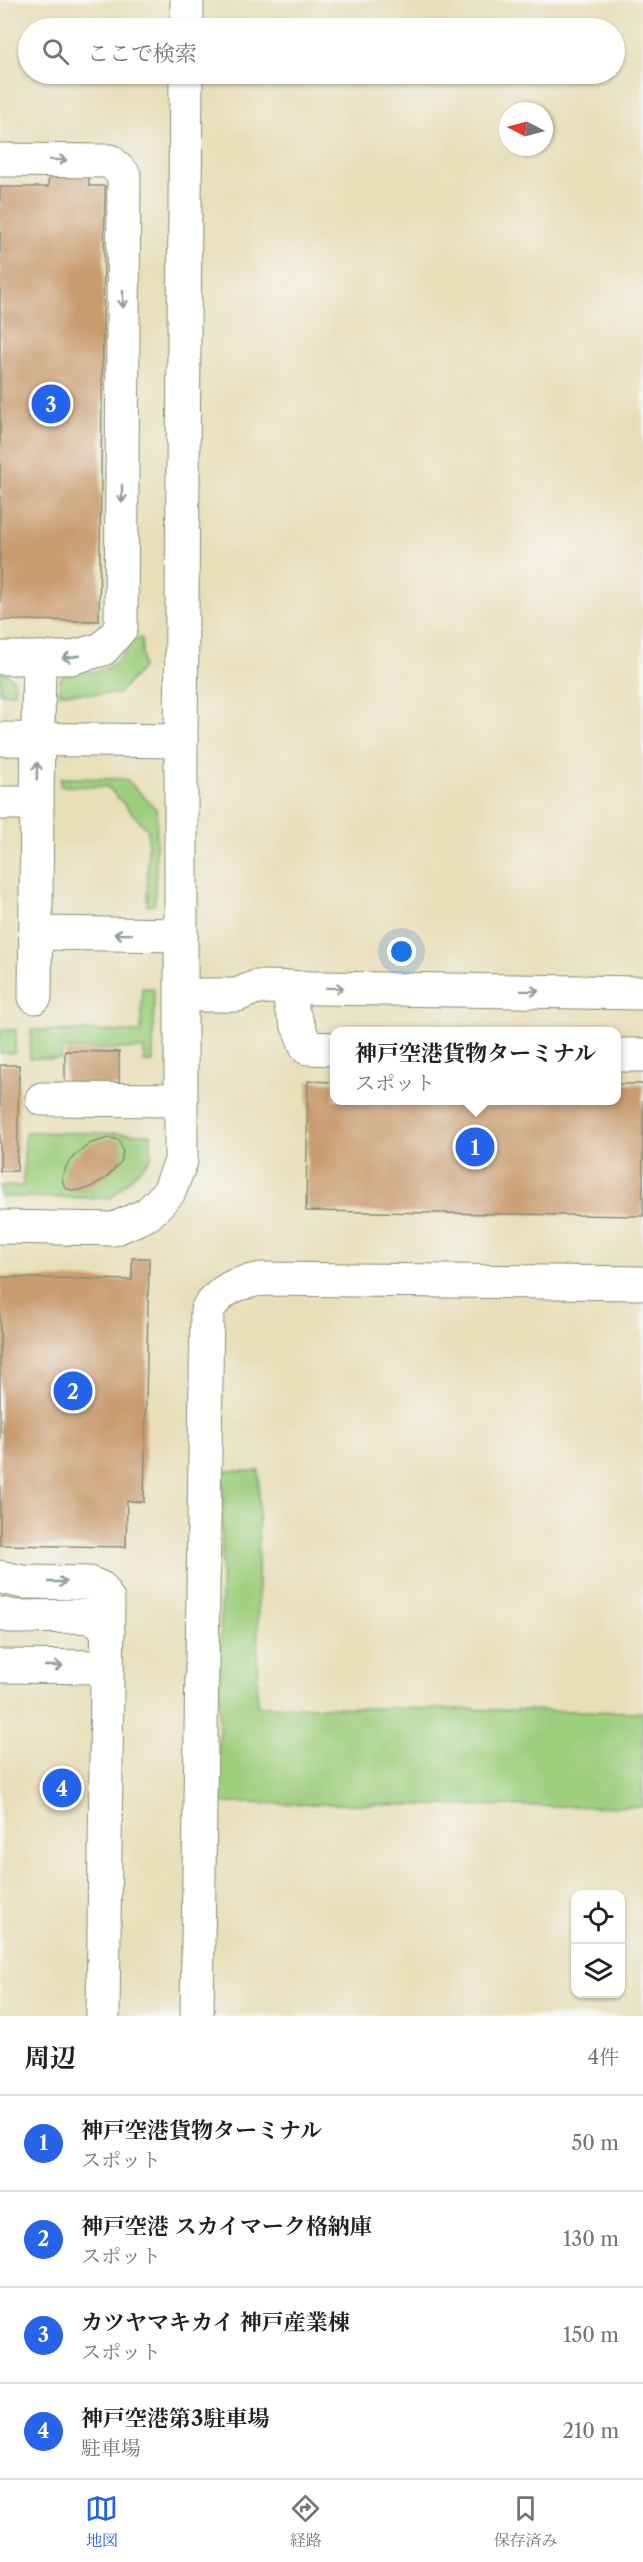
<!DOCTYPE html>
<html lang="ja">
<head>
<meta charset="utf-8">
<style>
	body { margin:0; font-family:"Libre Caslon Text","Noto Serif JP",serif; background:#f6f6f6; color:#202124 }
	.controls { position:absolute; right:18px; bottom:18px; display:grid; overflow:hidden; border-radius:12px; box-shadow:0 2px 4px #0004 }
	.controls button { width:54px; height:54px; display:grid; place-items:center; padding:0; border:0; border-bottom:2px solid #e0e0e0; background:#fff; color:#202124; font:30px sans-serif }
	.compass { position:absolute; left:499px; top:102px; width:54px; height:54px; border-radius:50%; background:#fff; box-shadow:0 2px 4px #0004; rotate:276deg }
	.you { position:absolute; left:402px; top:952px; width:21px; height:21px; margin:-15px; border:4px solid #fff; border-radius:50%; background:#1a73e8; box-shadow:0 0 0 9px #1a73e833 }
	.badge { display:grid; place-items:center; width:39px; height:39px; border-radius:50%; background:#2563eb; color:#fff; font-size:20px; font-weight:700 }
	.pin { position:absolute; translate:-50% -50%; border:3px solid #fff; box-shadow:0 2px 6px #0006 }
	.popup { position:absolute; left:330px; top:1027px; width:291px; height:78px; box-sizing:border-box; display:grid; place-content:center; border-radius:12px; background:#fff; filter:drop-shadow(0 2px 4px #0005); font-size:20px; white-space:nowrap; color:#757577 }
	.popup b { font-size:22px; color:#202124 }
	.popup::after { content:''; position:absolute; left:50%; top:100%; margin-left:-12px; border:12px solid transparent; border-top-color:#fff }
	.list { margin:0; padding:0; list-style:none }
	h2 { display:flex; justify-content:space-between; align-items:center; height:78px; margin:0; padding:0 24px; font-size:26px }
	h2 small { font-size:20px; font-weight:400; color:#757577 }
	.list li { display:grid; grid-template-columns:39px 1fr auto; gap:18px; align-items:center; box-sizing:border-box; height:96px; padding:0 24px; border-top:2px solid #e0e0e0 }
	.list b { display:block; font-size:22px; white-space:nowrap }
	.list p { margin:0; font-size:20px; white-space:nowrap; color:#757577 }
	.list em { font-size:20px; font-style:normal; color:#757577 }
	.icon { flex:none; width:33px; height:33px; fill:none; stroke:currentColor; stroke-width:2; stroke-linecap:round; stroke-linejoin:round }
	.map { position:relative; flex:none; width:643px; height:2016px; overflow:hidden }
	.search { position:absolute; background:#fff; box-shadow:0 2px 4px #0004; left:18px; right:18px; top:18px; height:66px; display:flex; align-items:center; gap:15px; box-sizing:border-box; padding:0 21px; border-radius:33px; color:#757577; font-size:22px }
	.sheet { height:462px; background:#fff }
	nav { display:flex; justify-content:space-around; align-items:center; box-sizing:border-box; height:84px; border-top:2px solid #e0e0e0; background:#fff; font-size:16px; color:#757577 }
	nav a { display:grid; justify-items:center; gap:3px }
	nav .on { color:#2563eb }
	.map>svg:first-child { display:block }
</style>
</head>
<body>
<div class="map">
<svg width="643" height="2016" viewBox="0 0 643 2016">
	<rect width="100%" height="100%" fill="#f6f6f2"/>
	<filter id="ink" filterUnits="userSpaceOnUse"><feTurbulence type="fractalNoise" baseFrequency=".0167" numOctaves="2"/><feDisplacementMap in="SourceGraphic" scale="12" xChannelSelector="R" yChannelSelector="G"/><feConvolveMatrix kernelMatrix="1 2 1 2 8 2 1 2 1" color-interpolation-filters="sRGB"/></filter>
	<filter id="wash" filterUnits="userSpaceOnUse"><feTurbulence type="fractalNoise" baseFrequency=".008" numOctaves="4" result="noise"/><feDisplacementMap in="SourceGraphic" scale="24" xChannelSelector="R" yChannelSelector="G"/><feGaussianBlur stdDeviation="1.35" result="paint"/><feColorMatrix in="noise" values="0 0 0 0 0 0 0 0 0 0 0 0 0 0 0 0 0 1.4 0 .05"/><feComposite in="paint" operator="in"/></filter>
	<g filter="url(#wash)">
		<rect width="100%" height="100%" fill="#e8dfba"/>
		<g fill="#9dce7c" stroke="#5e8658" stroke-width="1.5">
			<path d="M142 638V668L118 694 60 693V681L64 673C100 672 114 673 133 639Z"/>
			<path d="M0 673H7L14 680V693H0Z"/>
			<path d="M61 778 126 779 157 810 155 905 147 906 148 830 108 787 60 786Z"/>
			<path d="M142 988H154L153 1062H144V1049H62L61 1059 30 1058 31 1030 141 1032Z"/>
			<path d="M0 1030H16L15 1053H0Z"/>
			<path d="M25 1132 151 1134V1158L111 1198 0 1197V1186H23Z"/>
			<path d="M223 1471H259L257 1706 643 1712V1807L218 1803Z"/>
		</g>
		<g id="blocks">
			<g fill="#c99c70">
				<path d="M49 175 89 176V186H105L99 621 0 620V187H48Z"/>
				<path d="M65 1051 119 1052V1086H65Z"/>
				<path d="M0 1065H19L17 1171H0Z"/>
				<path d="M308 1081 334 1082V1100H616V1084H643V1216L306 1211Z"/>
				<path d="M109 1138 119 1140 123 1151 121 1162 106 1178 89 1188 75 1191 65 1188 62 1178 66 1167 74 1156 91 1143Z"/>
				<path d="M132 1258H149L144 1502 127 1501 126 1547 0 1545V1277L132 1280Z"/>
			</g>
		</g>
	</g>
	<g filter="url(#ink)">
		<use href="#blocks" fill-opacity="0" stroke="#848e77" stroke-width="1.5"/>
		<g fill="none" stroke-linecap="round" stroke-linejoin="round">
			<g stroke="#848e77" stroke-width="35">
				<g id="minor">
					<path d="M187 28V0"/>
					<path d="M0 160 110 161 124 175 121 628 103 649 70 658H0"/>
					<path d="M0 739 181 741"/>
					<path d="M0 803H37L35 997"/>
					<path d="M37 803 39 658"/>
					<path d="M36 933 181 935"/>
					<path d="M291 987V1008L307 1048 334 1049"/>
					<path d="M182 995H237L256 987 643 993"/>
					<path d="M616 1055H643"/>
					<path d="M42 1099 181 1100"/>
					<path d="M0 1227 114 1229 148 1214 169 1192 181 1161V741L186 74"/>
					<path d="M0 1577 23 1582 89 1583 101 1588 108 1600 103 2016"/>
					<path d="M0 1614 16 1617 87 1616 98 1620 108 1632"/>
					<path d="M0 1666 107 1667"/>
					<path d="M197 2016 207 1310C223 1288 235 1283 262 1279L643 1283"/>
				</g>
			</g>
			<use href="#minor" stroke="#fff" stroke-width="33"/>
		</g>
		<defs><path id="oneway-shaft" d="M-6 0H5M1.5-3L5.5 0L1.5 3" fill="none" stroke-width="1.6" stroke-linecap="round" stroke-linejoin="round" transform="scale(1.5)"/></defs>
		<g stroke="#8f9e9a">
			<use href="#oneway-shaft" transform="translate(58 160) rotate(1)"/>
			<use href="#oneway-shaft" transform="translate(123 299) rotate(90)"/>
			<use href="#oneway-shaft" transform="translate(122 494) rotate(90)"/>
			<use href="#oneway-shaft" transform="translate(71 657) rotate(172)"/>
			<use href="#oneway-shaft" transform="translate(37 771) rotate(-89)"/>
			<use href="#oneway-shaft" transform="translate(123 934) rotate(-179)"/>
			<use href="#oneway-shaft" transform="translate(335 988) rotate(1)"/>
			<use href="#oneway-shaft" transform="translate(530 991) rotate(1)"/>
			<use href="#oneway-shaft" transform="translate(58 1582)"/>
			<use href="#oneway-shaft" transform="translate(54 1666)"/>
		</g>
	</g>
</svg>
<div class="controls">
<button><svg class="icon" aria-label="locate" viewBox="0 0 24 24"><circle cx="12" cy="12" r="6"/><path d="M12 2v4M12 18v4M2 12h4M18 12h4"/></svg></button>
<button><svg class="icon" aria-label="layers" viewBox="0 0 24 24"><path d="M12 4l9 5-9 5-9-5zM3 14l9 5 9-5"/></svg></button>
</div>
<svg class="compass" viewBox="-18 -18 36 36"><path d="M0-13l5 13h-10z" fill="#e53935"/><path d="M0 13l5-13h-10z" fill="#757577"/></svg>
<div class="you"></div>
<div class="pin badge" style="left:475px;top:1147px">1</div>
<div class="popup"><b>神戸空港貨物ターミナル</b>スポット</div>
<div class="pin badge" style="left:73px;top:1391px">2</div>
<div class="pin badge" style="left:51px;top:404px">3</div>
<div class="pin badge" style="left:62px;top:1788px">4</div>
<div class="search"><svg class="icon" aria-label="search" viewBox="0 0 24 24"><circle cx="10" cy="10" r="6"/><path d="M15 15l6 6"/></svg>ここで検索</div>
</div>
<section class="sheet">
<h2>周辺<small>4件</small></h2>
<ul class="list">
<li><span class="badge">1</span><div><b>神戸空港貨物ターミナル</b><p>スポット</p></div><em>50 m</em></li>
<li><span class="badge">2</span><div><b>神戸空港 スカイマーク格納庫</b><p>スポット</p></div><em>130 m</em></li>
<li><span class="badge">3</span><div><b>カツヤマキカイ 神戸産業棟</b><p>スポット</p></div><em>150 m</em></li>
<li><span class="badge">4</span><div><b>神戸空港第3駐車場</b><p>駐車場</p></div><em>210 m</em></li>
</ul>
</section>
<nav>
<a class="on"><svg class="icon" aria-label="map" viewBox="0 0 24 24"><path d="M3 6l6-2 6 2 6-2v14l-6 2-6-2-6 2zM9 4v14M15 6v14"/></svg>地図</a>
<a><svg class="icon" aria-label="directions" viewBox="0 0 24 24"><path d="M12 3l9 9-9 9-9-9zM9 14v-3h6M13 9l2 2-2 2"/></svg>経路</a>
<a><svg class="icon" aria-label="saved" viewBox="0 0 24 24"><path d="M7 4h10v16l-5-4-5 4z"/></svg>保存済み</a>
</nav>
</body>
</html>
